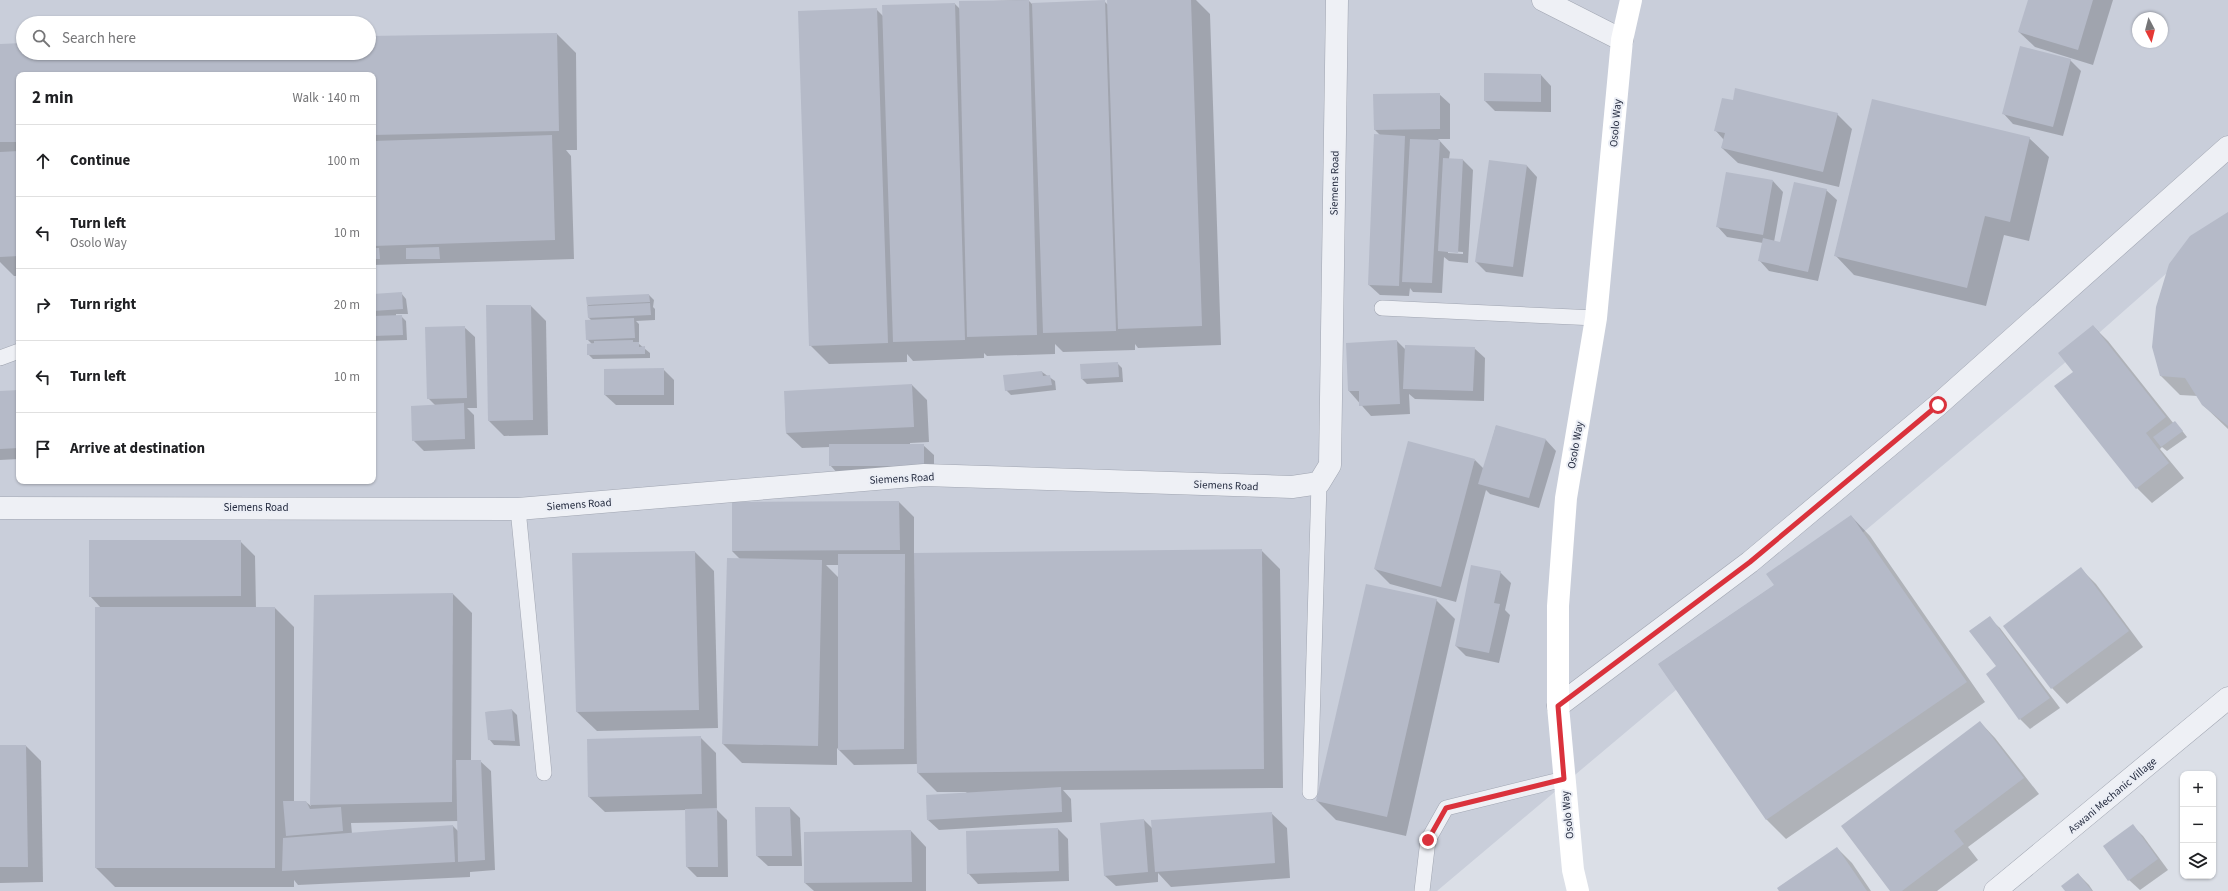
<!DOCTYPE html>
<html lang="en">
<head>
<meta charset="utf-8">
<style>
	body { margin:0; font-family:"Source Sans 3",sans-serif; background:#f6f6f6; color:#202124 }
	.controls { position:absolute; right:12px; bottom:12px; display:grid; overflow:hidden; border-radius:8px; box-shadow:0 1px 3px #0004 }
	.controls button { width:36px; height:36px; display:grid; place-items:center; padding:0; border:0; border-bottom:1px solid #e0e0e0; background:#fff; color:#202124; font:20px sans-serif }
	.compass { position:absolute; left:2132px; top:12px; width:36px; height:36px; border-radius:50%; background:#fff; box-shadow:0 1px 3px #0004; rotate:173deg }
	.stop { position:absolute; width:12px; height:12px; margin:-9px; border:3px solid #da323c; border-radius:50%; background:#fff }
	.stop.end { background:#da323c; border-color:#fff; box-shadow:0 1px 4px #0008 }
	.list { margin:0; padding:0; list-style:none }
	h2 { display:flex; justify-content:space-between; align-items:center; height:52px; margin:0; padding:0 16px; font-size:17px }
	h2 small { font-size:13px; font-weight:400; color:#757577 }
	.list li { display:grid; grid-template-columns:26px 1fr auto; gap:12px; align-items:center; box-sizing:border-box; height:72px; padding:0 16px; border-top:1px solid #e0e0e0 }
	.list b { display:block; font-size:15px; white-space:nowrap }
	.list p { margin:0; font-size:13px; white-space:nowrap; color:#757577 }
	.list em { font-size:13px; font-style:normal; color:#757577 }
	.icon { flex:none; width:22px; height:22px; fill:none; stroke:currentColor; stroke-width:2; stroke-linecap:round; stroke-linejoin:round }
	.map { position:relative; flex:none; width:2228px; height:891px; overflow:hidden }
	.search { position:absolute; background:#fff; box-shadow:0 1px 3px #0004; left:16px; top:16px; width:360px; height:44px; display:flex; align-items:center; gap:10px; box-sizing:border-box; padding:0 14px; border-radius:22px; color:#757577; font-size:15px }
	.panel { position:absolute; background:#fff; box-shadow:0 1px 3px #0004; left:16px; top:72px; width:360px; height:412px; border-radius:8px }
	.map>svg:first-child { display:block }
</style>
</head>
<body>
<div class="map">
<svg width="2228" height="891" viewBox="0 0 2228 891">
	<rect width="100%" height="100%" fill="#dbdfe7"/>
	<path fill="#c9ceda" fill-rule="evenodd" d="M0 0H2228V219L2074 355 1437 891H0ZM2138 18H2162V42H2138ZM23 23H369V53H23ZM19 75H373V481H19Z"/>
	<g fill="#0003" fill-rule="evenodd">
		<path d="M1028 0 1032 4 1104 1 1108 5V0H1196L1210 14 1221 345 1138 348 1135 344V350L1063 352 1055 344V354L987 356 984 353V358L913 361 907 354V362L829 364 810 345 876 9 884 17 955 4 960 9V2Z"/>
		<path d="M2029 0H2113L2093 65 2035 47 2019 32Z"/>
		<path d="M557 34 576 53 577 150H566L571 156 574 259 373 265V75H19V276H14L0 262V45L23 44V53H369V37Z"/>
		<path d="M2070 60 2081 71 2063 136 2013 124 2003 113Z"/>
		<path d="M1541 75 1551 86V112L1495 111 1485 101Z"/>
		<path d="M1439 94 1450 104V139H1438L1450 152 1449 159 1463 160 1473 170 1468 263 1449 261 1444 257 1442 293 1413 292 1410 288 1409 296 1380 295 1369 285 1381 136 1375 130ZM1448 251 1463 252V254L1448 253Z"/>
		<path d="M1837 114 1852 129 1839 187 1738 163 1722 148 1724 140 1715 130Z"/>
		<path d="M2029 138 2049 157 2029 241 2004 235 1986 306 1854 275 1835 255Z"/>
		<path d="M1490 161 1527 166 1537 177 1523 277 1486 272 1476 262Z"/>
		<path d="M1773 181 1783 192 1774 242 1780 244 1826 190 1837 200 1818 281 1769 271 1759 260 1763 243 1727 237 1717 226Z"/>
		<path d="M2228 213V429L2203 405 2198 396 2180 395 2161 376Z"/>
		<path d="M401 293 406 299 408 314H396V316H401L406 321 407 340 373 341V295Z"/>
		<path d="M649 295 654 300 653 307 655 309V320L636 321 639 324V344L650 353V358L593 359 588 354 592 344 587 339 592 321 589 318 590 307 587 305Z"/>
		<path d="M531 306 546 321 548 435 504 436 489 421Z"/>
		<path d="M2093 326 2108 341 2174 424 2180 428 2187 437 2167 451 2162 447 2160 449 2184 478 2152 503 2137 488 2075 372Z"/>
		<path d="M464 327 475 337 477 408H467L474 415 475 449 424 451 413 440 436 406 428 398Z"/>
		<path d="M1397 341 1406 350 1474 348 1485 358 1484 401 1415 399 1409 394 1410 414 1371 416 1349 391Z"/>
		<path d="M1117 363 1122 368 1123 382 1087 384 1082 379Z"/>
		<path d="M663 369 674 380V405H616L605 395Z"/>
		<path d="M1042 372 1055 381 1056 390 1011 395 1006 390Z"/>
		<path d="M912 385 927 400 929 442 910 443V445H923L934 455V476H840L830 465V447L802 448 786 433 785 392Z"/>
		<path d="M19 391V459L0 460V392Z"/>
		<path d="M1496 426 1546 440 1556 451 1539 508 1490 494 1486 490 1456 602 1390 584 1375 569 1475 460 1484 469Z"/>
		<path d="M234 481H271L237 484Z"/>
		<path d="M899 502 914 517V554L1261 550 1280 569 1283 788 1063 790 1071 799 1072 822 939 830 928 820 967 792H937L918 773V764L854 765 837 748V765L742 763 723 744 741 560 732 551ZM826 565H839V578Z"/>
		<path d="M1851 516 1870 536 1985 702 1786 839 1767 820 1659 664 1775 585Z"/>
		<path d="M240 541 255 556 256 608H275L294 627V802H306L311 806 315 596 453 594 472 613 471 761H480L491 771 495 870 470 872V877L298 885 294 880V887H115L96 868 101 608 90 596ZM459 821V832L453 826 352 834 351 823Z"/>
		<path d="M695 552 714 571 718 728 597 731 577 712 573 554Z"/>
		<path d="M2081 569 2096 584 2143 647 2067 704 2052 688 2005 626Z"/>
		<path d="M1500 572 1511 583 1505 610 1510 615 1499 663 1466 656 1456 646Z"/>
		<path d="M1436 600 1455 619 1406 836 1336 820 1317 801Z"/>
		<path d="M1989 618 2000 628 2060 708 2030 729 2020 719 1997 666Z"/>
		<path d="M512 710 517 715 520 746 494 745 489 739 486 712Z"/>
		<path d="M1980 722 1995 738 2039 794 1968 847 1978 860 1937 891H1891Z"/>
		<path d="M700 737 716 753 717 810 727 820 728 877H697L687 867 686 810 605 812 589 797Z"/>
		<path d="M0 746H26L41 761 43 882 0 883Z"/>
		<path d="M756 808H790L800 818 802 866H768L757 856Z"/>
		<path d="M1271 813 1287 828 1290 878 1171 887 1158 873V882L1116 886 1105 876 1144 820 1153 829Z"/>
		<path d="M2133 826 2143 836 2168 870 2140 890 2129 880Z"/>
		<path d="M1058 829 1068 839 1069 881 978 884 968 873Z"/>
		<path d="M911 831 926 847V891H814L805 883Z"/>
		<path d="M1837 848 1852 863 1871 891H1781Z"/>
		<path d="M2078 874 2089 885 2093 891H2067Z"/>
	</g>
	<g fill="#b5bac8">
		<path d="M1029 0 1037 335 967 337 959 1Z"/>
		<path d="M1105 0 1116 331 1043 333 1032 3Z"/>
		<path d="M1107 0H1191L1202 326 1118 329Z"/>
		<path d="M2028 0H2093L2078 50 2018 32Z"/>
		<path d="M955 3 965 340 893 342 882 5Z"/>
		<path d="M877 8 888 343 809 346 798 11Z"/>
		<path d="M557 33 559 131 373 135V75H19V142H0V44L23 43V53H369V36Z"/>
		<path d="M2020 46 2071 59 2053 127 2002 114Z"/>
		<path d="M1484 73 1541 74V102L1484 101Z"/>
		<path d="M1735 88 1838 113 1823 172 1721 148 1725 133 1714 131 1722 98 1733 100Z"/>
		<path d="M1440 93V129L1374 130 1373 94Z"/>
		<path d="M1872 99 2030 137 2010 222 1985 216 1967 288 1834 256Z"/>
		<path d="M1374 134 1405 136 1399 286 1368 285Z"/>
		<path d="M552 135 555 240 373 246V141Z"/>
		<path d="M1410 139 1440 140 1432 283 1402 282Z"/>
		<path d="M19 151V256L0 257V152Z"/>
		<path d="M1443 158 1463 159 1458 253 1438 251Z"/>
		<path d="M1489 160 1527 165 1513 267 1475 262Z"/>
		<path d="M1726 172 1773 180 1763 235 1716 227Z"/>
		<path d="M1794 182 1827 189 1808 272 1758 261 1763 238 1780 242Z"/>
		<path d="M2228 212V426L2202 405 2185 378 2160 376 2152 347 2156 307 2169 264 2190 236Z"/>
		<path d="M439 247 440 259H406V248Z"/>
		<path d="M373 248H379L380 259H373Z"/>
		<path d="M402 292 403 309 373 311V294Z"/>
		<path d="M649 294 650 302 587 305 586 297Z"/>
		<path d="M650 303 651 315 588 318 587 306Z"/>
		<path d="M486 305H531L533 420 488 421Z"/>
		<path d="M402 315 403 335 373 336V316Z"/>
		<path d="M634 318 635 338 586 340 585 320Z"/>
		<path d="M2093 325 2166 417 2146 433 2169 463 2136 489 2054 386 2073 372 2058 353Z"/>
		<path d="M465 326 467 398 427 399 425 327Z"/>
		<path d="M633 340V342H639V347L645 346V354L587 355V344L594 343V341Z"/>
		<path d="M1397 340 1400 404 1359 406V391H1348L1346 343Z"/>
		<path d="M1405 345 1475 347 1473 391 1403 389Z"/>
		<path d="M1118 362 1119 377 1081 379 1080 364Z"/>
		<path d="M664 368V395H604V369Z"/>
		<path d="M1042 371 1043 376 1050 375 1052 385 1005 391 1003 375Z"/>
		<path d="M912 384 914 427 786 433 784 391Z"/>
		<path d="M19 390V448L0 449V391Z"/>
		<path d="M464 403 465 439 412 441 411 406Z"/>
		<path d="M2175 421 2183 431 2161 447 2153 437Z"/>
		<path d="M1496 425 1546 439 1529 498 1478 484Z"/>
		<path d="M1408 441 1475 459 1441 587 1374 569Z"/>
		<rect x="829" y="444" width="95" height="22"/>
		<path d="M899 501 900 550 732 551V502Z"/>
		<path d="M1851 515 1967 682 1766 820 1658 664 1774 585 1766 574Z"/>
		<path d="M89 540H241V596L89 597Z"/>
		<path d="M1262 549 1264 769 917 773 914 553Z"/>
		<path d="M695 551 699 710 576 712 572 553Z"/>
		<path d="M838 554H905L904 749 838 750Z"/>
		<path d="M727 558 822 560 818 746 722 744Z"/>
		<path d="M1471 565 1501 571 1494 603 1500 604 1489 653 1455 646Z"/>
		<path d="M2081 567 2129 631 2051 689 2003 626Z"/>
		<path d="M1366 584 1437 599 1387 817 1316 801Z"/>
		<path d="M453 593 452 802 310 805 314 595Z"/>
		<rect x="95" y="607" width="180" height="261"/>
		<path d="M1990 616 2050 698 2019 720 1986 674 1996 666 1969 631Z"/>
		<path d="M512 709 515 741 488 740 485 712Z"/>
		<path d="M1980 721 2024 778 1954 831 1964 844 1902 891H1890L1841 826Z"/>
		<path d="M701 736 702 794 588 797 587 739Z"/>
		<path d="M0 745H26L28 867H0Z"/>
		<path d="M456 760H481L485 860 458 862Z"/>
		<path d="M1061 787 1062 812 927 820 926 795Z"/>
		<path d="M283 801H306L310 809 341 807 343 831 286 836Z"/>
		<path d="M755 807H790L792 856H756Z"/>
		<path d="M717 808 718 867H686L685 809Z"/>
		<path d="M1272 812 1275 863 1155 872 1151 820Z"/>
		<path d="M1144 819 1148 872 1104 876 1100 823Z"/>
		<path d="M2133 824 2158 859 2128 881 2103 846Z"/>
		<path d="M453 825 455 862 282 871 283 838Z"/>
		<path d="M1058 828 1059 871 967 874 966 831Z"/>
		<path d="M911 830 912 882 804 883V832Z"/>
		<path d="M1837 847 1867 891H1779L1777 888Z"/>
		<path d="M2078 873 2092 891H2065L2061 886Z"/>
	</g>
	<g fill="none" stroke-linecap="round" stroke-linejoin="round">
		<g stroke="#a0a5b1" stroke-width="16">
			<g id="service">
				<path d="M1382 308 1596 318"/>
				<path d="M0 358 19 351"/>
				<path d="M518 509 544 773"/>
				<path d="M1310 792 1319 483"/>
				<path d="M1422 891 1428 840 1446 808 1564 779"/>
			</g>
		</g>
		<g stroke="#a0a5b1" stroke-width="23">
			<g id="minor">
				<path d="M1543 0 1622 40"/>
				<path d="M0 508 518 509 924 475 1292 487 1319 483 1330 465 1337 0"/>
				<path d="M1558 706 1750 562 1938 405 2228 147"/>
				<path d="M1995 891 2228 698"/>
			</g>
		</g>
		<use href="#service" stroke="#eef0f5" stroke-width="15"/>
		<use href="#minor" stroke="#eef0f5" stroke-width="22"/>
		<path stroke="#fff" stroke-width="22" d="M1578 891 1573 870 1558 706V606L1566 498 1596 318 1622 40 1631 0"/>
	</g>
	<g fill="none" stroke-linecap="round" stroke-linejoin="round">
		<path stroke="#da323c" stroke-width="5" d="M1428 840 1446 808 1564 779 1558 706 1750 562 1938 405"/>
	</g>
	<g text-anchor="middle" stroke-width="4" stroke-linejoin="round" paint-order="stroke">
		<g font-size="11" fill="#242b3f" stroke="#ebeef5">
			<text transform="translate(1615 123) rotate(-85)" y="4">Osolo Way</text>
			<text transform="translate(1334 183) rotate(-89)" y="4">Siemens Road</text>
			<text transform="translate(1575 445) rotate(-80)" y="4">Osolo Way</text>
			<text transform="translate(902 478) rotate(-3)" y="4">Siemens Road</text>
			<text transform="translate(1226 485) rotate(2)" y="4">Siemens Road</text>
			<text transform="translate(579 504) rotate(-4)" y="4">Siemens Road</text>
			<text x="256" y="511">Siemens Road</text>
			<text transform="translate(2112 795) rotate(-40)" y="4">Aswani Mechanic Village</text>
			<text transform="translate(1567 815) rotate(-96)" y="4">Osolo Way</text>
		</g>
	</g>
</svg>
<div class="controls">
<button>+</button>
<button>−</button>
<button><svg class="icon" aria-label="layers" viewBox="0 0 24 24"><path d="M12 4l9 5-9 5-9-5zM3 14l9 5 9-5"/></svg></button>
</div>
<svg class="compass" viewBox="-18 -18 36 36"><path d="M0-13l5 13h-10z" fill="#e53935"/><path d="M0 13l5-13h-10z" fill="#757577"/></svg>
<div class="stop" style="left:1938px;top:405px"></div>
<div class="stop end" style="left:1428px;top:840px"></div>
<div class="search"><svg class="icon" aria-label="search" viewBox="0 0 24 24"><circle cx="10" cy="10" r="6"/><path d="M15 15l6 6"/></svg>Search here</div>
<section class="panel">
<h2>2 min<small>Walk · 140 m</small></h2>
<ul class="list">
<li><svg class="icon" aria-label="ahead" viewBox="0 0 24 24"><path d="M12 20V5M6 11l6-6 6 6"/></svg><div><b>Continue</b></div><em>100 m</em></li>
<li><svg class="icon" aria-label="left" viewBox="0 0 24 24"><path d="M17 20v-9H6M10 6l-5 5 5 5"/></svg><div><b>Turn left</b><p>Osolo Way</p></div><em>10 m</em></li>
<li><svg class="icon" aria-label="right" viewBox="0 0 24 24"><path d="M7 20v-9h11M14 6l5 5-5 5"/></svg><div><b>Turn right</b></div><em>20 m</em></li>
<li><svg class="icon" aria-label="left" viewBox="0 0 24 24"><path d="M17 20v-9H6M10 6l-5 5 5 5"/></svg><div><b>Turn left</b></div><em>10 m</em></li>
<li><svg class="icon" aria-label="arrive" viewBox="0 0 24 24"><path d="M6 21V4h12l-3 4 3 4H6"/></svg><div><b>Arrive at destination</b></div></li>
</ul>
</section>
</div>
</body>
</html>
